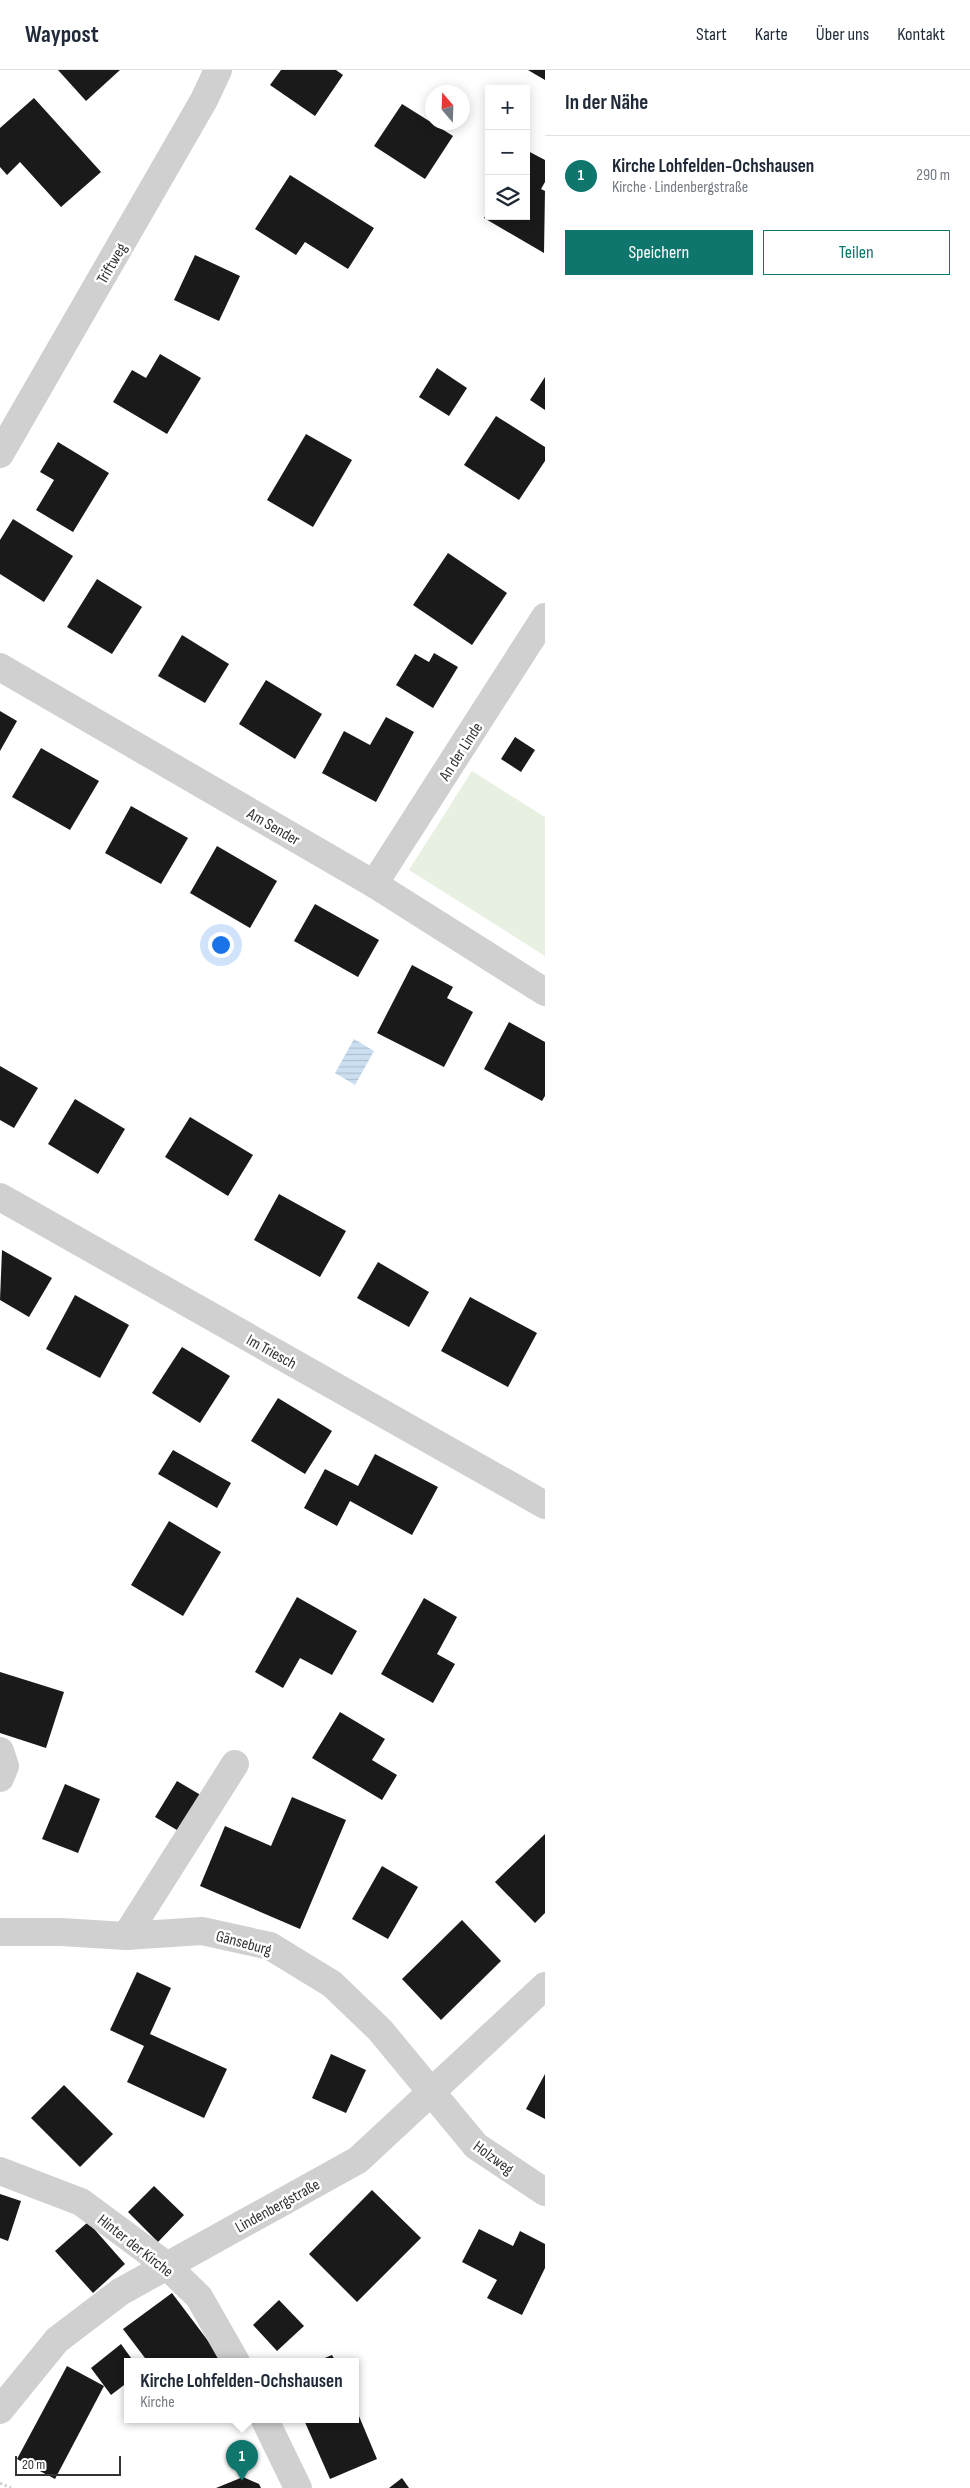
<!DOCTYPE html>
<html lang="de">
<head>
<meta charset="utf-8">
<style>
	body { margin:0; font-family:"Sofia Sans Condensed",sans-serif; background:#f6f6f7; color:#1f2937 }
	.controls { position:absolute; right:15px; top:15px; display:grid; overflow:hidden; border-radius:0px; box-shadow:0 2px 12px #0003 }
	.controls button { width:45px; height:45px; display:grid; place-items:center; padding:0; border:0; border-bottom:1px solid #e0e1e3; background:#fff; color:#1f2937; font:25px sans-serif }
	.compass { position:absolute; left:425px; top:15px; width:45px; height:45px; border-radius:50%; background:#fff; box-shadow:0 2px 12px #0003; rotate:341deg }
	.scale { position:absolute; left:15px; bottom:12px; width:106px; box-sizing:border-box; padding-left:5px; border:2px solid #333; border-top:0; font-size:14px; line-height:18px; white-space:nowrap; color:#333; -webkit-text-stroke:4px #fff; paint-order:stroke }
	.you { position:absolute; left:220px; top:874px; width:18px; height:18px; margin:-12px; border:4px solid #fff; border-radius:50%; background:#1a73e8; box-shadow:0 0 0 8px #1a73e833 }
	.badge { display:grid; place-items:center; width:32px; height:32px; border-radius:50%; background:#0f766e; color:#fff; font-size:16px; font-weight:700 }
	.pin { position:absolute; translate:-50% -41px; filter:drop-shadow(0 1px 2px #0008) }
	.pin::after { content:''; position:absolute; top:26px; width:18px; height:15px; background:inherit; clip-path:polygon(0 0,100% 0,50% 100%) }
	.popup { position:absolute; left:124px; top:2288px; width:235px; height:65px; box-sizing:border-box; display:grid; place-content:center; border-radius:0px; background:#fff; filter:drop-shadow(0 1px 4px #0005); font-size:16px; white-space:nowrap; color:#747a83 }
	.popup b { font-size:19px; color:#1f2937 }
	.popup::after { content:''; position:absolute; left:50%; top:100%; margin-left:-10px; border:10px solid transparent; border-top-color:#fff }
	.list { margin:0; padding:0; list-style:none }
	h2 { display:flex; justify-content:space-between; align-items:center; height:65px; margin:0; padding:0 20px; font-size:21px }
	h2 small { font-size:16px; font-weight:400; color:#747a83 }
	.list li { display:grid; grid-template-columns:32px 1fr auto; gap:15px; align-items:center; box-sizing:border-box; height:80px; padding:0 20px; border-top:1px solid #e0e1e3 }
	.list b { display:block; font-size:19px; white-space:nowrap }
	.list p { margin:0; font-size:16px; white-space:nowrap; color:#747a83 }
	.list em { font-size:16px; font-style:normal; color:#747a83 }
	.actions { display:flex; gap:10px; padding:15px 20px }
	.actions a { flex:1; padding:11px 0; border:1px solid #0f766e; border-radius:0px; text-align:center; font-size:18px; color:#0f766e }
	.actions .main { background:#0f766e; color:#fff }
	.icon { flex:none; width:28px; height:28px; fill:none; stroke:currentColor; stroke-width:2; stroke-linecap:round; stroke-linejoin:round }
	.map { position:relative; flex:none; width:545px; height:2418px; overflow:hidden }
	header { display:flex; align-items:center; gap:30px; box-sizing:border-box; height:70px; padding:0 25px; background:#fff; border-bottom:1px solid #e0e1e3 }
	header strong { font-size:24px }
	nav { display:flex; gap:28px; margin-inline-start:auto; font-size:18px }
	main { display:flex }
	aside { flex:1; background:#fff }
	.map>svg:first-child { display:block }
</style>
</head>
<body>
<header>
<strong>Waypost</strong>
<nav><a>Start</a><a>Karte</a><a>Über uns</a><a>Kontakt</a></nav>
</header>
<main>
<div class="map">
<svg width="545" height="2418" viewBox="0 0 545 2418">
	<defs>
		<pattern id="water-rules" width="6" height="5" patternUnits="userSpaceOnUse" patternTransform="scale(1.25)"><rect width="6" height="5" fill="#ccdff1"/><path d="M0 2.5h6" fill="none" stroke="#b0c0cf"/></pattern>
	</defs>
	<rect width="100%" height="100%" fill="#fff"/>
	<path fill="#e8f0e1" d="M472 701 545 747V886L409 800Z"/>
	<path fill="url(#water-rules)" d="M354 969 374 981 355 1015 335 1003Z"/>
	<g fill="#1a1a1a">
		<path d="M58 0H120L86 31Z"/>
		<path d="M281 0H336L343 5 315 46 270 15Z"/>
		<path d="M528 0H545V10L533 3Z"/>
		<path d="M34 28 101 102 61 137 20 92 7 105 0 97V58Z"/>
		<path d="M402 34 453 66 425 109 374 76Z"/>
		<path d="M526 80 545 90V112L541 119 545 121 544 183 484 148 489 140V146H526Z"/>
		<path d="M290 105 374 158 348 199 305 172 296 185 255 159Z"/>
		<path d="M195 185 240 206 219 251 174 230Z"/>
		<path d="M160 284 201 308 167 364 113 332 132 300 146 308Z"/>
		<path d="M437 298 467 318 449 346 419 327Z"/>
		<path d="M545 307V340L530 330Z"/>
		<path d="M496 346 545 377V391L519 430 464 395Z"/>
		<path d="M306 364 352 390 313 457 267 430Z"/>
		<path d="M58 372 109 403 73 462 36 440 54 410 40 402Z"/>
		<path d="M13 449 73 486 44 532 0 504V470Z"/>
		<path d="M448 483 507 523 472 575 413 535Z"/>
		<path d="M97 509 142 537 112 584 67 557Z"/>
		<path d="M182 565 229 594 205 633 158 606Z"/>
		<path d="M434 583 458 597 433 638 396 615 415 584 429 592Z"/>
		<path d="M266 610 322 644 295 689 239 654Z"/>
		<path d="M0 641 17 651 0 681Z"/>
		<path d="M386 647 414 662 376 732 322 703 344 661 370 675Z"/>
		<path d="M515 667 535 680 521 702 501 689Z"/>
		<path d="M41 678 99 711 70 760 12 727Z"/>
		<path d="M131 736 188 768 161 814 105 783Z"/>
		<path d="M217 776 277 811 250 858 190 823Z"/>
		<path d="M315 834 379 870 358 907 294 871Z"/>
		<path d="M412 895 453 917 447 928 473 942 444 997 377 963Z"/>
		<path d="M509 952 545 972V1026L542 1031 484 999Z"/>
		<path d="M0 996 38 1018 14 1058 0 1050Z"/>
		<path d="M75 1029 125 1059 98 1104 48 1074Z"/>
		<path d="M190 1047 253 1085 228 1126 165 1087Z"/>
		<path d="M279 1124 346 1161 320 1207 254 1170Z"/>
		<path d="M2 1180 52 1208 29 1247 0 1230Z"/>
		<path d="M378 1192 429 1222 409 1257 357 1228Z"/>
		<path d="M75 1225 129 1255 100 1308 46 1279Z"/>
		<path d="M470 1227 537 1263 508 1317 441 1281Z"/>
		<path d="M182 1277 230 1306 200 1353 152 1323Z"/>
		<path d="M278 1328 332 1361 305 1404 251 1371Z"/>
		<path d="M173 1380 231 1413 217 1438 158 1404Z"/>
		<path d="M375 1384 438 1417 412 1465 350 1431 337 1456 304 1438 325 1399 358 1416Z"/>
		<path d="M169 1451 221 1482 183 1546 131 1515Z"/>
		<path d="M297 1527 357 1561 332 1605 300 1588 283 1618 255 1602Z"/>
		<path d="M424 1528 457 1547 437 1584 455 1594 433 1633 381 1604Z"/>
		<path d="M0 1602 64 1622 46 1678 0 1663Z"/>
		<path d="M340 1642 385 1669 372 1690 397 1705 382 1730 312 1688Z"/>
		<path d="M177 1711 204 1727 182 1763 155 1747Z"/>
		<path d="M65 1714 100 1729 78 1783 42 1769Z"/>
		<path d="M292 1727 346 1750 300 1859 200 1816 225 1756 271 1776Z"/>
		<path d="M545 1764V1843L535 1853 495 1812Z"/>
		<path d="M382 1796 418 1817 388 1869 352 1849Z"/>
		<path d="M462 1850 501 1891 441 1950 402 1909Z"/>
		<path d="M137 1902 171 1918 150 1964 227 1999 204 2048 127 2012 144 1976 110 1960Z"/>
		<path d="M331 1984 366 2000 346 2043 312 2028Z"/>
		<path d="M545 2004V2049L526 2039Z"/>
		<path d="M64 2015 113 2064 80 2097 31 2048Z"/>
		<path d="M154 2116 184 2145 158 2172 128 2142Z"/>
		<path d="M372 2120 421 2168 357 2232 309 2184Z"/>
		<path d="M0 2124 21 2131 8 2171 0 2168Z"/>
		<path d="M88 2152 125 2194 93 2223 55 2181Z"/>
		<path d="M479 2159 513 2176 520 2161 545 2174V2198L522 2245 487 2228 497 2210 462 2192Z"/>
		<path d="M172 2223 224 2292H148L123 2259Z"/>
		<path d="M279 2230 304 2256 277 2281 253 2255Z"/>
		<path d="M121 2274 134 2292H128V2312L111 2325 91 2298Z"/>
		<path d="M332 2285 336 2292H315Z"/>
		<path d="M67 2296 104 2316 55 2409 17 2389Z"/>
		<path d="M356 2339 377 2389 330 2409 304 2350H356Z"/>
		<path d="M243 2407 259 2414 261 2418H216Z"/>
		<path d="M402 2408 409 2418H389Z"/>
	</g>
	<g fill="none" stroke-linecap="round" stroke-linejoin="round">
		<path stroke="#d0d0d0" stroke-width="3" stroke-dasharray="2.5 2.5" stroke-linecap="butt" d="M0 2413 11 2418"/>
		<g stroke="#d0d0d0" stroke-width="28">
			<path d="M0 384 204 30 218 0"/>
			<path d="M0 597 374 814 545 922"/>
			<path d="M374 814 545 547"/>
			<path d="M0 1127 545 1435"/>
			<path d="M0 1681 5 1696 0 1708"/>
			<path d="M0 1862H61L126 1866 202 1861 270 1876 332 1914 380 1960 476 2076 545 2122"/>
			<path d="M126 1866 235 1694"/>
			<path d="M0 2101 81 2132 166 2195 199 2227 236 2292"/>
			<path d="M0 2340 57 2270 120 2222 358 2090 545 1916"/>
			<path d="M265 2350 298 2418"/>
		</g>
	</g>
	<g text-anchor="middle" stroke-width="5" stroke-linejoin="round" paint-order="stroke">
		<g font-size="16" fill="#333" stroke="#fff">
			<text transform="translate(111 193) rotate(-60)" y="6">Triftweg</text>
			<text transform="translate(460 681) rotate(-57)" y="6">An der Linde</text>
			<text transform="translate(274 756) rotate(30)" y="6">Am Sender</text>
			<text transform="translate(272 1281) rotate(29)" y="6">Im Triesch</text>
			<text transform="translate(244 1872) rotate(15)" y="6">Gänseburg</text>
			<text transform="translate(494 2087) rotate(36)" y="6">Holzweg</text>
			<text transform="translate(277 2135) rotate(-29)" y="6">Lindenbergstraße</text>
			<text transform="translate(136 2175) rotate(38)" y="6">Hinter der Kirche</text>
		</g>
	</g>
</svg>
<div class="controls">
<button>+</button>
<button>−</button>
<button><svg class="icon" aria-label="layers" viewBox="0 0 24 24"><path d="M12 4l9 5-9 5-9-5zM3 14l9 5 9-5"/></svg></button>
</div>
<svg class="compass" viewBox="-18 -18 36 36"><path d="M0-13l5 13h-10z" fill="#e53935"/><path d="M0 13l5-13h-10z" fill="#747a83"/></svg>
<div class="scale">20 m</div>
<div class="you"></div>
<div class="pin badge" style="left:242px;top:2411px">1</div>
<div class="popup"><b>Kirche Lohfelden-Ochshausen</b>Kirche</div>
</div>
<aside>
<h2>In der Nähe<small></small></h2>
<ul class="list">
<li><span class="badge">1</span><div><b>Kirche Lohfelden-Ochshausen</b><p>Kirche · Lindenbergstraße</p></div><em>290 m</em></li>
</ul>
<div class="actions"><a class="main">Speichern</a><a>Teilen</a></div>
</aside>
</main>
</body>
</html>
